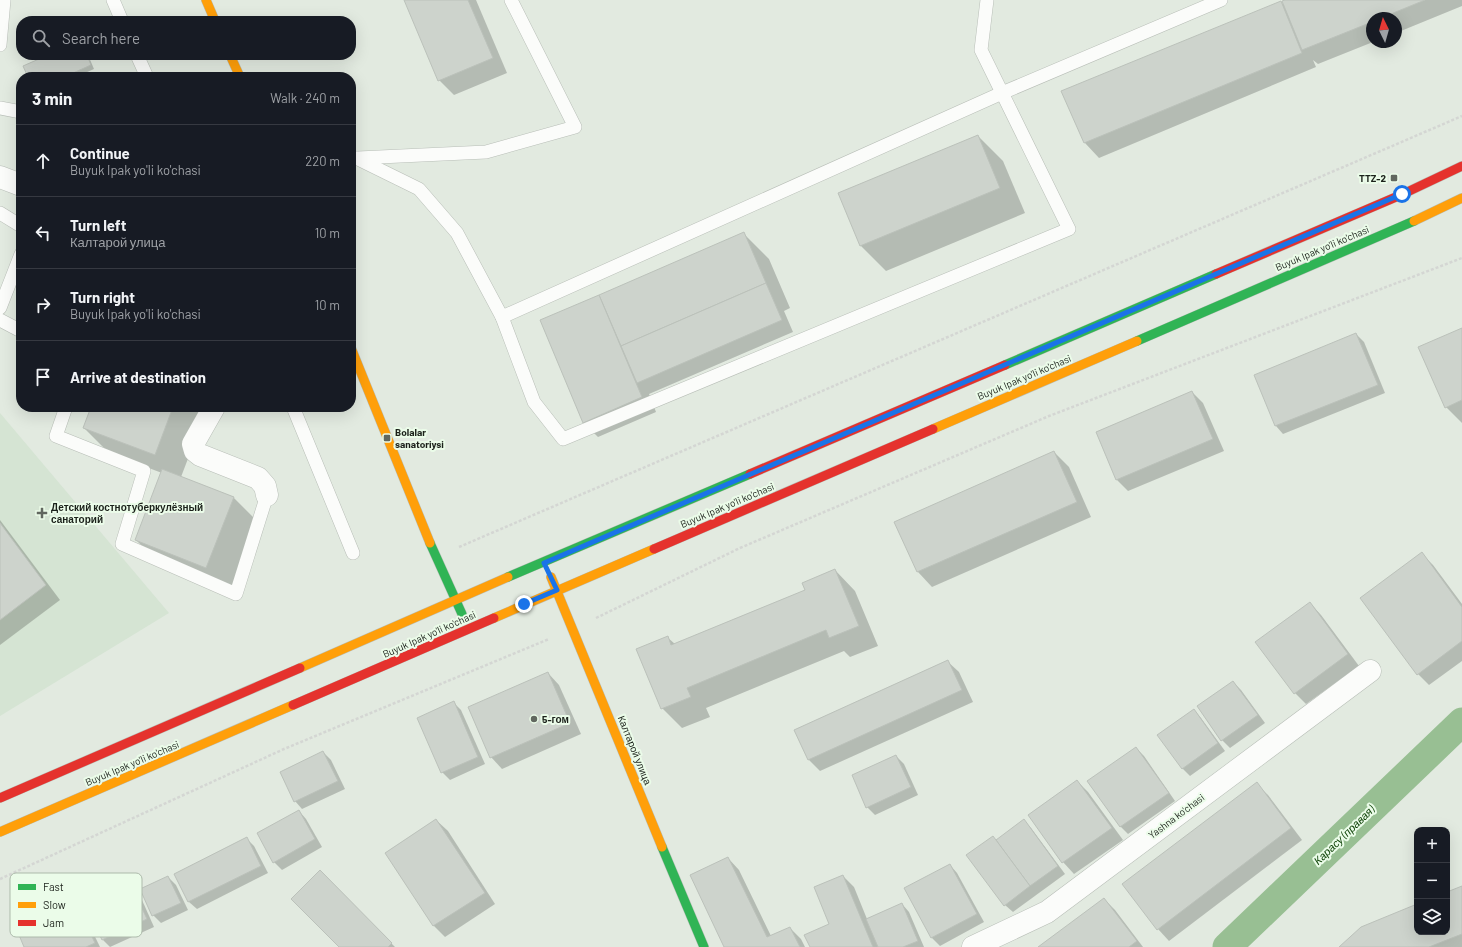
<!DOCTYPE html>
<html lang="en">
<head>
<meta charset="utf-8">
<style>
	body { margin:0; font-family:Barlow,sans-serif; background:#20242c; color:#f1f3f6 }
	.controls { position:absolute; right:12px; bottom:12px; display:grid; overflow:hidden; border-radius:8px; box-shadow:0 4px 16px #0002 }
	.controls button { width:36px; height:36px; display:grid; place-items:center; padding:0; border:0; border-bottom:1px solid #363941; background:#171b24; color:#f1f3f6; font:20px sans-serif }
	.compass { position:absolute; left:1366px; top:12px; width:36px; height:36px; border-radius:50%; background:#171b24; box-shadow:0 4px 16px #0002; rotate:355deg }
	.stop { position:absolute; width:12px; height:12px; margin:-9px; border:3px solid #1a73e8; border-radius:50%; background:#fff }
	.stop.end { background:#1a73e8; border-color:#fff; box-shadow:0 1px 4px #0008 }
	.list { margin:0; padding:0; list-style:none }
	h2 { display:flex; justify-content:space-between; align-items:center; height:52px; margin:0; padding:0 16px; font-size:17px }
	h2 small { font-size:13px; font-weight:400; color:#9ea1a6 }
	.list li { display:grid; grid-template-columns:26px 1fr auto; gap:12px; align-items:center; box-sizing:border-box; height:72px; padding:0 16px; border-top:1px solid #363941 }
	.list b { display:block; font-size:15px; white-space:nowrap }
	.list p { margin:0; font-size:13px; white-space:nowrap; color:#9ea1a6 }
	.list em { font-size:13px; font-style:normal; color:#9ea1a6 }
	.icon { flex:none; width:22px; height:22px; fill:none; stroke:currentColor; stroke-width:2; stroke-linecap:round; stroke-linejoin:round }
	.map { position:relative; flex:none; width:1462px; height:947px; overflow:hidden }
	.search { position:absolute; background:#171b24; box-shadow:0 4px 16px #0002; left:16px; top:16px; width:340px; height:44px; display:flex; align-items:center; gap:10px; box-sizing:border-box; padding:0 14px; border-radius:16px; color:#9ea1a6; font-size:15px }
	.panel { position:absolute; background:#171b24; box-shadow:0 4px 16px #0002; left:16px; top:72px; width:340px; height:340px; border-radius:16px }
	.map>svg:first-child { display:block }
</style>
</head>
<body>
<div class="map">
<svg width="1462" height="947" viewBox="0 0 1462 947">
	<rect width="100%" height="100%" fill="#e2eae0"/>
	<path fill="#d5e4d3" d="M0 413 169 613 0 716Z"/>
	<g fill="#0003">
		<path d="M405 0H476L507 73 454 95 439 80Z"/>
		<path d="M1287 0H1462V6L1396 33V18H1372L1373 42 1318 64 1313 60 1316 67 1099 158 1085 143 1063 92 1281 2 1286 7Z"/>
		<path d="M51 55H88L94 69 76 77H29Z"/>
		<path d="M978 136 1003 161 1025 213 886 271 861 246 839 194Z"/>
		<path d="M744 234 769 259 790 308 784 311 793 332 649 394 656 412 598 437 584 423 599 296 602 299Z"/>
		<path d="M1462 329V423L1446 407Z"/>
		<path d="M1356 334 1364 342 1385 393 1283 434 1276 426 1255 376Z"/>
		<path d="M1192 392 1203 403 1224 451 1128 491 1117 480 1097 432Z"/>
		<path d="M92 407H204L207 409 181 477 233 497 258 522 231 592 161 565 136 540 162 473 109 453 84 428Z"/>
		<path d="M1054 452 1069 467 1091 517 932 587 918 572 896 523Z"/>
		<path d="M0 520 60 600 0 645Z"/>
		<path d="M1421 553 1433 565 1462 604V661L1429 685 1418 674Z"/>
		<path d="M835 570 855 591 878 646 850 657 844 651 706 708 710 717 682 728 662 708 667 637 675 644 806 590Z"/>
		<path d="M1310 603 1321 615 1359 666 1306 704 1295 693Z"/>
		<path d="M947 661 959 672 973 702 820 771 809 760 796 730Z"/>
		<path d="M548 673 559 685 581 734 502 769 491 757Z"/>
		<path d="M1233 682 1241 690 1265 723 1230 748 1222 740Z"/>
		<path d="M454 703 461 710 485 764 450 780 442 772Z"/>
		<path d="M1194 710 1201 718 1225 751 1190 776 1182 768Z"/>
		<path d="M1136 748 1144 756 1175 801 1128 834 1120 826Z"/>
		<path d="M323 752 331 760 345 789 302 809 295 801Z"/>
		<path d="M896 756 904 764 918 795 875 815 867 807Z"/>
		<path d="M1077 781 1088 792 1123 840 1074 874 1063 862 1029 815Z"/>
		<path d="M1256 784 1268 795 1302 840 1169 941 1158 929Z"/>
		<path d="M299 811 306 819 322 847 282 870 274 862Z"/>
		<path d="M436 820 448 831 495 904 445 937 434 926 386 853Z"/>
		<path d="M1024 821 1031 828 1065 874 1013 912 1005 905 996 841Z"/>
		<path d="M246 838 254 846 268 873 197 909 189 902 175 874Z"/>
		<path d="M728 858 739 870 771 936 790 928 801 939 805 947H726Z"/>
		<path d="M950 865 957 873 984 922 940 946 932 938 906 888Z"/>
		<path d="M320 872 395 947H340Z"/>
		<path d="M843 876 854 887 867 919 902 904 909 912 924 947H811L830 925Z"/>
		<path d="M168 877 176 885 188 910 161 923 153 915Z"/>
		<path d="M1462 887V947H1340L1417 905V932H1447V893Z"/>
		<path d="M134 892 142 900 154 927 110 947 103 940Z"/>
		<path d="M1104 899 1115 910 1143 947H1040Z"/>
		<path d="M78 910 86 918 100 947H25Z"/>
	</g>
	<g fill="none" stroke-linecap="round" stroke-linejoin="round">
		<path stroke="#98bf93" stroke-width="29" d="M1227 947 1462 722"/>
	</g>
	<g fill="#cdd3cc" stroke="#bbc1ba">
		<path d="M404 0H468L493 58 438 81Z"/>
		<path d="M1285 0H1425L1381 18H1372V22L1302 50 1282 1Z"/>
		<path d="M1281 1 1302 53 1084 143 1061 91Z"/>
		<path d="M48 55H87L91 65 64 77H28L23 66Z"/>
		<path d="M978 135 1000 188 860 246 838 193Z"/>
		<path d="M744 232 766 283 621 346 599 295Z"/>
		<path d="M766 283 782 320 637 383 621 346Z"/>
		<path d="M599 295 642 397 583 423 540 320Z"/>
		<path d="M1462 328V400L1445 408 1418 347Z"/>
		<path d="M1356 333 1378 385 1275 426 1254 375Z"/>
		<path d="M1192 391 1213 439 1116 480 1096 432Z"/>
		<path d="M91 407H173L155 455 83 428Z"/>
		<path d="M1054 451 1077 502 917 572 894 522Z"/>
		<path d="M162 469 234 497 206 568 135 540Z"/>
		<path d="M0 523 46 585 0 620Z"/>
		<path d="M1422 552 1462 607V641L1417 675 1360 598Z"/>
		<path d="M835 569 859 626 829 638 826 630 687 688 691 697 661 709 636 649 668 636 671 645 805 590 802 583Z"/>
		<path d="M1310 602 1348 654 1294 694 1255 642Z"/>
		<path d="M948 660 962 690 808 760 794 730Z"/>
		<path d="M548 672 570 723 490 758 468 707Z"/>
		<path d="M1233 681 1258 715 1221 741 1197 706Z"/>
		<path d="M454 701 478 757 441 773 417 718Z"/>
		<path d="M1194 709 1218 743 1182 769 1157 735Z"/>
		<path d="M1136 747 1169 793 1120 827 1087 781Z"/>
		<path d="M323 751 338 781 294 802 280 772Z"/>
		<path d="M896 755 911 787 866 808 852 775Z"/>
		<path d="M1077 780 1112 828 1062 863 1028 815Z"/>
		<path d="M1257 782 1291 828 1157 930 1122 884Z"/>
		<path d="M299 810 315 839 273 863 257 833Z"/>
		<path d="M436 819 485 893 433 926 385 853Z"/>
		<path d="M1024 819 1058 866 1030 886 996 840Z"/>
		<path d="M993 836 1030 886 1004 906 966 855Z"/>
		<path d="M247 837 261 866 188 902 174 874Z"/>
		<path d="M728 857 767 937 790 927 800 947H724L690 875Z"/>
		<path d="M950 864 977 914 931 938 904 888Z"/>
		<path d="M320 870 392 943 388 947H339L291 899Z"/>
		<path d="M843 875 873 947H810L804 935 829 924 814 887Z"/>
		<path d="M168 876 181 903 152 916 140 889Z"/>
		<path d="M1462 886V934L1429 947H1339L1361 927 1417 904V932H1447V892Z"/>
		<path d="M134 891 147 919 102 940 89 912Z"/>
		<path d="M1104 898 1137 941 1129 947H1038Z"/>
		<path d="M902 903 918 941 903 947H878L866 919Z"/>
		<path d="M79 909 95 943 86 947H24L19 935Z"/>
	</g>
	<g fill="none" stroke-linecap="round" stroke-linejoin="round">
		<g stroke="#b8beb7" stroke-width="14">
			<g id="lane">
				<path d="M113 0 122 21"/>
				<path d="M0 45 4 0"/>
				<path d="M137 55 147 77"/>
				<path d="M0 108 21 112"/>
				<path d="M351 158H356L419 189 457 233 502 317 534 402 563 439 1069 229 981 50 987 0"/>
				<path d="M358 158 486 152 575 127 511 0"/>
				<path d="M0 213 21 226"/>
				<path d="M0 308 21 254"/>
				<path d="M502 317 1002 93 1221 0"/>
				<path d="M0 320 21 331"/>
				<path d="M66 407 56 436 144 471 122 544 236 594 267 495"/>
				<path d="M293 407 353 553"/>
			</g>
		</g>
		<g stroke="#b8beb7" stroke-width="23">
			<g id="street">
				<path d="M0 177 21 185"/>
				<path d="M214 407 193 444 195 451 200 455 258 478 265 486 267 495"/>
				<path d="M973 947 1047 912 1370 671"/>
			</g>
		</g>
		<g stroke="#b8beb7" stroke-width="10">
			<g id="fast">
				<path d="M1137 341 1414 221"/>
				<path d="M1005 365 1216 274"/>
				<path d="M430 543 462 614"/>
				<path d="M508 577 750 474"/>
				<path d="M662 847 704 947"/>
			</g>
		</g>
		<g stroke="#b8beb7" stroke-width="10">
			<g id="slow">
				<path d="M206 0 215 21"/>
				<path d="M230 55 240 77"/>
				<path d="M1414 221 1462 198"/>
				<path d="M351 348 430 543"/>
				<path d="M933 429 1137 341"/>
				<path d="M551 577 662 847"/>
				<path d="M494 618 654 549"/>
				<path d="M300 668 508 577"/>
				<path d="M0 832 293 705"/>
			</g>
		</g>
		<g stroke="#b8beb7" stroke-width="10">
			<g id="jam">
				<path d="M1216 274 1403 194 1462 166"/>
				<path d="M750 474 1005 365"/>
				<path d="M654 549 933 429"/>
				<path d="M293 705 494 618"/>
				<path d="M0 798 300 668"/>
			</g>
		</g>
		<g stroke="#d4d6d3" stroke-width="2.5" stroke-dasharray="3 2" stroke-linecap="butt">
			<path d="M459 547 1462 116"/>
			<path d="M596 618 740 548 1049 416 1462 258"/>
			<path d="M0 879 284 749 549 639"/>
		</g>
		<use href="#lane" stroke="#fbfcfa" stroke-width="13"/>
		<use href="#street" stroke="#fbfcfa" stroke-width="22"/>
		<use href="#fast" stroke="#30b455" stroke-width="9"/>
		<use href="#slow" stroke="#ff9f0a" stroke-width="9"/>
		<use href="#jam" stroke="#e5322d" stroke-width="9"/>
	</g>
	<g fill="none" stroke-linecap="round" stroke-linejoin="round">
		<path stroke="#1a73e8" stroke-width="5" d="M524 604 557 590 544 563 1402 194"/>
	</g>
	<g fill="#61675f" stroke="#ebfce9" stroke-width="1.5">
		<rect x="1390" y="174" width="8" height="8" rx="2"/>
		<rect x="383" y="434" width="8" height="8" rx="2"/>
		<path d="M40 507h4v4h4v4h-4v4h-4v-4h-4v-4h4z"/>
		<circle cx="534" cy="719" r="4"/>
	</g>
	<g text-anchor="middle" stroke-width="4" stroke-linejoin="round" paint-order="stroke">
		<g font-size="10" font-weight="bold" fill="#1b211a" stroke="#ebfce9" text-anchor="start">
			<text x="1386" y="182" text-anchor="end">TTZ-2</text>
			<text x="395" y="436">Bolalar<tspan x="395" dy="12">sanatoriysi</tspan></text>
			<text x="51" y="511">Детский костнотуберкулёзный<tspan x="51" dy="12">санаторий</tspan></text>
			<text x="542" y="723">5-гом</text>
		</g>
		<g font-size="10" fill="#1b211a" stroke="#ebfce9">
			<text transform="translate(1322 248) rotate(-23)" y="4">Buyuk Ipak yo'li ko'chasi</text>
			<text transform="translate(1024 377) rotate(-23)" y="4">Buyuk Ipak yo'li ko'chasi</text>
			<text transform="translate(727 505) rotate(-23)" y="4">Buyuk Ipak yo'li ko'chasi</text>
			<text transform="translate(429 634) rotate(-24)" y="4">Buyuk Ipak yo'li ko'chasi</text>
			<text transform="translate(635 750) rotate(68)" y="4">Калтарой улица</text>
			<text transform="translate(132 763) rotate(-23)" y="4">Buyuk Ipak yo'li ko'chasi</text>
			<text transform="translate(1176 816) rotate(-37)" y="4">Yashna ko'chasi</text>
		</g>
		<g font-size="11" font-style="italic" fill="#0e4307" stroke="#ebfce9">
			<text transform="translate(1344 835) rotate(-44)" y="4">Карасу (правая)</text>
		</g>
	</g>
	<rect x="10" y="873" width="132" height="64" rx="6" fill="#ebfce9" stroke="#adbaab" stroke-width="1"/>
	<rect x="18" y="884" width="18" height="6" fill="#30b455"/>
	<rect x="18" y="902" width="18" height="6" fill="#ff9f0a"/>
	<rect x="18" y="920" width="18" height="6" fill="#e5322d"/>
	<g font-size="11" fill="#1b211a">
		<text x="43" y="891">Fast</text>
		<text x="43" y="909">Slow</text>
		<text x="43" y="927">Jam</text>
	</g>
</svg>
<div class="controls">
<button>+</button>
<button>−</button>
<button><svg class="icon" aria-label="layers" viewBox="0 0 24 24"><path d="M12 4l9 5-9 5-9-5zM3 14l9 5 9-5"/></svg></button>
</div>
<svg class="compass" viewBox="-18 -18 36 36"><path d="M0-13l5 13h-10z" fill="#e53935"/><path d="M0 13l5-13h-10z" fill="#9ea1a6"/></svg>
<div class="stop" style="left:1402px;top:194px"></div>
<div class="stop end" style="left:524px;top:604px"></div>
<div class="search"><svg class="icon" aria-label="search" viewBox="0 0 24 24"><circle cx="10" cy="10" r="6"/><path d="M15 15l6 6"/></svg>Search here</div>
<section class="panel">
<h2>3 min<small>Walk · 240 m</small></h2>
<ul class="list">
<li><svg class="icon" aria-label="ahead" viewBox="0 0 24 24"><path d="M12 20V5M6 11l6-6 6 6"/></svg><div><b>Continue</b><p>Buyuk Ipak yo'li ko'chasi</p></div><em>220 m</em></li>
<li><svg class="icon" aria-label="left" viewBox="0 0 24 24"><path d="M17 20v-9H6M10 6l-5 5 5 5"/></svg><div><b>Turn left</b><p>Калтарой улица</p></div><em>10 m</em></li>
<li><svg class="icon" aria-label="right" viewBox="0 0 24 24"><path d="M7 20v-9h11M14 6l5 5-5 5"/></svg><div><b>Turn right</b><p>Buyuk Ipak yo'li ko'chasi</p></div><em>10 m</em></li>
<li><svg class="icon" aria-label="arrive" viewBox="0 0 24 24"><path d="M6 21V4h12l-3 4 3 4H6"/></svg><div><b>Arrive at destination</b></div></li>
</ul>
</section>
</div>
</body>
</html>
